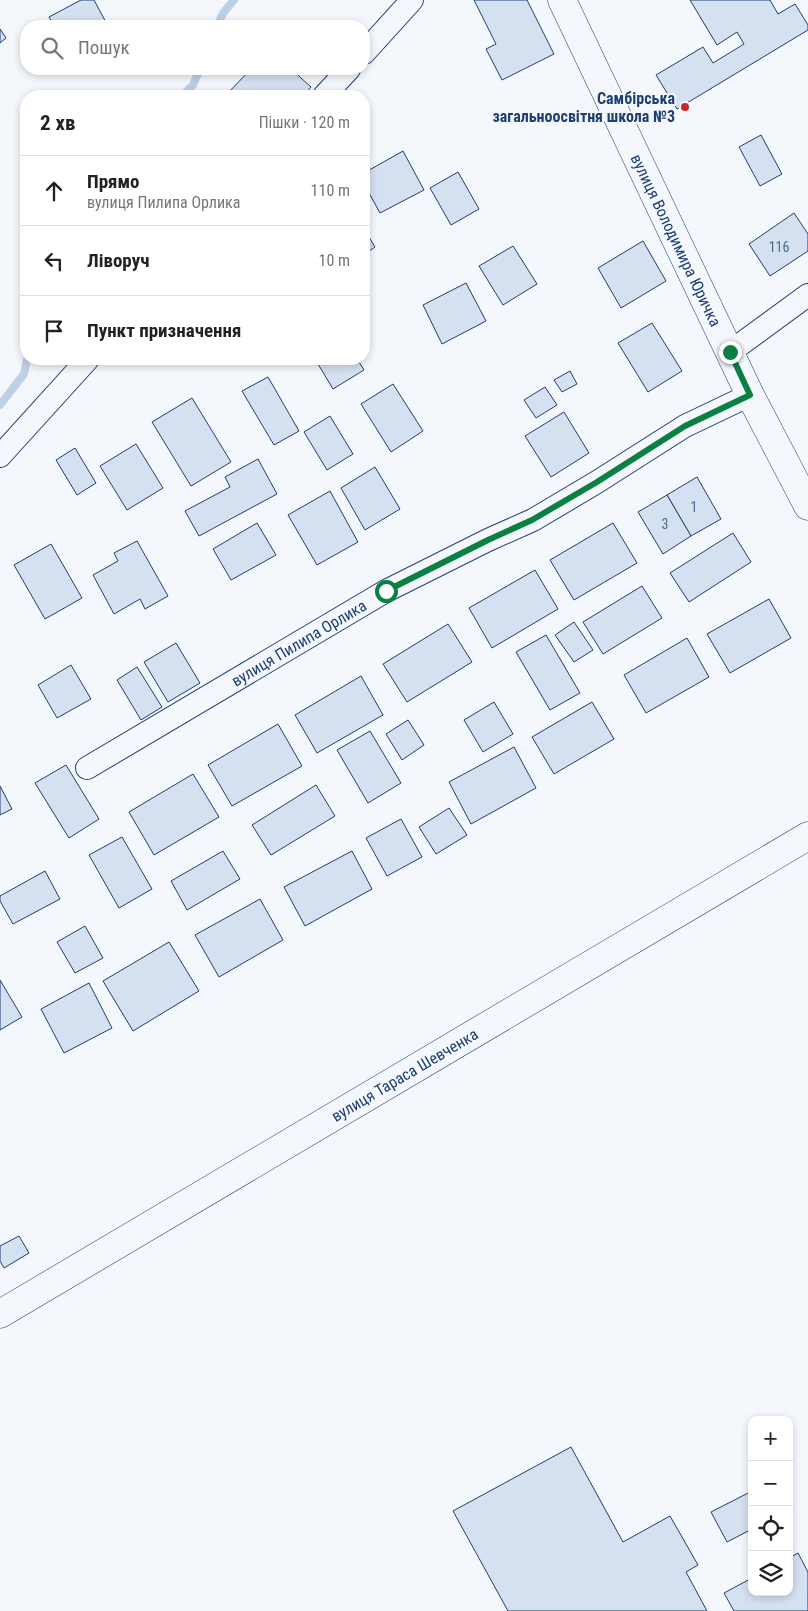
<!DOCTYPE html>
<html lang="uk">
<head>
<meta charset="utf-8">
<style>
	body { margin:0; font-family:"Roboto Condensed",sans-serif; background:#f2f2f2; color:#222 }
	.controls { position:absolute; right:15px; bottom:15px; display:grid; overflow:hidden; border-radius:10px; box-shadow:0 2px 8px #0003 }
	.controls button { width:45px; height:45px; display:grid; place-items:center; padding:0; border:0; border-bottom:1px solid #e0e0e0; background:#fff; color:#222; font:25px sans-serif }
	.stop { position:absolute; width:15px; height:15px; margin:-11px; border:4px solid #0b8043; border-radius:50%; background:#fff }
	.stop.end { background:#0b8043; border-color:#fff; box-shadow:0 1px 5px #0008 }
	.list { margin:0; padding:0; list-style:none }
	h2 { display:flex; justify-content:space-between; align-items:center; height:65px; margin:0; padding:0 20px; font-size:21px }
	h2 small { font-size:16px; font-weight:400; color:#767676 }
	.list li { display:grid; grid-template-columns:32px 1fr auto; gap:15px; align-items:center; box-sizing:border-box; height:70px; padding:0 20px; border-top:1px solid #e0e0e0 }
	.list b { display:block; font-size:19px; white-space:nowrap }
	.list p { margin:0; font-size:16px; white-space:nowrap; color:#767676 }
	.list em { font-size:16px; font-style:normal; color:#767676 }
	.icon { flex:none; width:28px; height:28px; fill:none; stroke:currentColor; stroke-width:2; stroke-linecap:round; stroke-linejoin:round }
	.map { position:relative; flex:none; width:808px; height:1611px; overflow:hidden }
	.search { position:absolute; background:#fff; box-shadow:0 2px 8px #0003; left:20px; top:20px; width:350px; height:55px; display:flex; align-items:center; gap:12px; box-sizing:border-box; padding:0 18px; border-radius:20px; color:#767676; font-size:19px }
	.panel { position:absolute; background:#fff; box-shadow:0 2px 8px #0003; left:20px; top:90px; width:350px; height:275px; border-radius:20px }
	.map>svg:first-child { display:block }
</style>
</head>
<body>
<div class="map">
<svg width="808" height="1611" viewBox="0 0 808 1611">
	<rect width="100%" height="100%" fill="#f4f7fb"/>
	<g fill="none" stroke-linecap="round" stroke-linejoin="round">
		<g stroke="#bed0e5" stroke-width="8">
			<path d="M217 26 223 13 234 0"/>
			<path d="M182 96 193 85 200 69"/>
			<path d="M26 168 25 177 26 213"/>
			<path d="M0 405 24 374 27 359"/>
		</g>
	</g>
	<g fill="#d5e0f0" stroke="#1d3f73">
		<path d="M81 0H94L108 26H54L49 17Z"/>
		<path d="M474 0H527L554 54 502 80 486 49 496 44Z"/>
		<path d="M690 0H770L778 14 795 4 808 25V30L677 109 656 75 703 47 713 63 744 44 737 32 717 45Z"/>
		<path d="M0 29 6 38 0 43Z"/>
		<path d="M251 69H291L311 87 303 96H225Z"/>
		<path d="M761 135 782 174 760 186 739 147Z"/>
		<path d="M403 151 424 190 380 213 364 184V173Z"/>
		<path d="M458 172 479 209 451 225 430 188Z"/>
		<path d="M794 213 808 234V251L770 276 749 244Z"/>
		<path d="M364 229 375 247 364 255Z"/>
		<path d="M643 241 666 281 621 308 598 268Z"/>
		<path d="M513 246 537 284 503 305 479 266Z"/>
		<path d="M466 283 486 321 442 344 423 305Z"/>
		<path d="M652 323 682 371 648 392 618 343Z"/>
		<path d="M315 359H357L364 370 333 389Z"/>
		<path d="M570 371 577 384 562 392 554 380Z"/>
		<path d="M268 377 299 431 274 445 242 391Z"/>
		<path d="M393 384 423 431 391 452 361 404Z"/>
		<path d="M545 387 557 405 536 418 524 400Z"/>
		<path d="M192 398 231 462 191 486 152 422Z"/>
		<path d="M564 412 589 453 551 477 525 436Z"/>
		<path d="M330 416 353 454 327 470 304 432Z"/>
		<path d="M136 444 163 488 127 510 100 466Z"/>
		<path d="M75 448 96 483 77 495 56 460Z"/>
		<path d="M258 459 277 494 199 536 185 511 230 487 225 477Z"/>
		<path d="M375 467 400 509 365 530 341 488Z"/>
		<path d="M697 477 721 519 691 536 667 495Z"/>
		<path d="M330 491 358 542 317 565 288 515Z"/>
		<path d="M667 495 691 536 663 554 638 512Z"/>
		<path d="M257 523 276 555 231 580 213 549Z"/>
		<path d="M613 523 637 563 574 600 550 560Z"/>
		<path d="M733 533 751 562 689 602 670 573Z"/>
		<path d="M137 541 168 596 145 609 140 599 114 614 93 575 118 561 114 553Z"/>
		<path d="M51 544 82 598 45 619 14 565Z"/>
		<path d="M535 570 558 609 492 648 469 608Z"/>
		<path d="M642 586 662 618 603 654 583 622Z"/>
		<path d="M769 599 791 638 730 673 707 634Z"/>
		<path d="M574 622 593 650 574 662 555 635Z"/>
		<path d="M448 624 472 662 407 702 383 664Z"/>
		<path d="M546 635 580 693 550 710 516 652Z"/>
		<path d="M687 638 709 677 646 713 624 675Z"/>
		<path d="M176 643 200 683 168 702 144 662Z"/>
		<path d="M71 665 91 699 57 718 38 685Z"/>
		<path d="M137 667 162 707 141 720 117 680Z"/>
		<path d="M361 676 383 715 317 753 295 715Z"/>
		<path d="M494 702 513 734 483 752 464 720Z"/>
		<path d="M592 702 614 739 554 774 532 737Z"/>
		<path d="M408 720 424 745 402 760 386 734Z"/>
		<path d="M278 724 302 766 232 806 208 765Z"/>
		<path d="M370 731 401 783 368 803 337 750Z"/>
		<path d="M514 747 536 788 471 824 449 782Z"/>
		<path d="M66 765 99 819 69 838 35 783Z"/>
		<path d="M193 774 219 817 154 855 129 812Z"/>
		<path d="M316 785 335 816 271 855 252 825Z"/>
		<path d="M0 786 12 809 0 815Z"/>
		<path d="M449 808 467 835 436 854 419 827Z"/>
		<path d="M401 819 422 857 387 876 366 838Z"/>
		<path d="M122 837 152 889 119 908 89 855Z"/>
		<path d="M223 851 240 879 187 910 171 881Z"/>
		<path d="M352 851 372 889 305 926 284 887Z"/>
		<path d="M45 871 60 899 13 924 0 901V896Z"/>
		<path d="M260 899 283 940 219 977 195 935Z"/>
		<path d="M85 926 103 958 75 973 57 942Z"/>
		<path d="M169 942 199 991 133 1031 103 981Z"/>
		<path d="M0 980 22 1017 0 1030Z"/>
		<path d="M89 983 112 1028 64 1053 41 1009Z"/>
		<path d="M19 1236 29 1253 4 1268 0 1261V1246Z"/>
		<path d="M571 1447 623 1542 670 1516 698 1565 686 1572 707 1611H508L453 1511Z"/>
		<path d="M752 1491V1529L727 1542 711 1512Z"/>
		<path d="M798 1553 808 1572V1611H734L724 1593 752 1578V1592H789V1558Z"/>
	</g>
	<g fill="none" stroke-linecap="round" stroke-linejoin="round">
		<g stroke="#1d3f73" stroke-width="24">
			<g id="street">
				<path d="M364 53 412 0"/>
				<path d="M324 96 349 69"/>
				<path d="M730 352 808 295"/>
				<path d="M0 456 88 359"/>
				<path id="s1" d="M87 768 386 591 488 540 533 520 597 482 685 426 750 395"/>
			</g>
		</g>
		<g stroke="#1d3f73" stroke-width="29">
			<g id="secondary">
				<path id="s2" d="M562 0 750 395 808 506"/>
			</g>
		</g>
		<g stroke="#1d3f73" stroke-width="29">
			<g id="primary">
				<path id="s3" d="M0 1314 808 836"/>
			</g>
		</g>
		<use href="#street" stroke="#f4f7fb" stroke-width="22"/>
		<use href="#secondary" stroke="#f4f7fb" stroke-width="28"/>
		<use href="#primary" stroke="#f4f7fb" stroke-width="28"/>
	</g>
	<g fill="none" stroke-linecap="round" stroke-linejoin="round">
		<path stroke="#0b8043" stroke-width="6" d="M386 591 488 540 532 520 597 482 685 426 750 395 730 352"/>
	</g>
	<circle fill="#c62828" stroke="#f4f7fb" stroke-width="2" cx="685" cy="107" r="5"/>
	<g text-anchor="middle" stroke-width="4" stroke-linejoin="round" paint-order="stroke">
		<g font-size="14" fill="#4b6792">
			<text x="779" y="252">116</text>
			<text x="694" y="512">1</text>
			<text x="665" y="529">3</text>
		</g>
		<g font-size="16" font-weight="bold" fill="#1d3f73" stroke="#f4f7fb" text-anchor="end">
			<text x="675" y="104">Самбірська<tspan x="675" dy="18">загальноосвітня школа №3</tspan></text>
		</g>
		<g font-size="16" fill="#1d3f73" stroke="#f4f7fb">
			<text dy="6" stroke="none"><textPath href="#s2" startOffset="266">вулиця Володимира Юричка</textPath></text>
			<text dy="6" stroke="none"><textPath href="#s1" startOffset="246">вулиця Пилипа Орлика</textPath></text>
			<text dy="6" stroke="none"><textPath href="#s3" startOffset="470">вулиця Тараса Шевченка</textPath></text>
		</g>
	</g>
</svg>
<div class="controls">
<button>+</button>
<button>−</button>
<button><svg class="icon" aria-label="locate" viewBox="0 0 24 24"><circle cx="12" cy="12" r="6"/><path d="M12 2v4M12 18v4M2 12h4M18 12h4"/></svg></button>
<button><svg class="icon" aria-label="layers" viewBox="0 0 24 24"><path d="M12 4l9 5-9 5-9-5zM3 14l9 5 9-5"/></svg></button>
</div>
<div class="stop" style="left:386px;top:591px"></div>
<div class="stop end" style="left:730px;top:352px"></div>
<div class="search"><svg class="icon" aria-label="search" viewBox="0 0 24 24"><circle cx="10" cy="10" r="6"/><path d="M15 15l6 6"/></svg>Пошук</div>
<section class="panel">
<h2>2 хв<small>Пішки · 120 m</small></h2>
<ul class="list">
<li><svg class="icon" aria-label="ahead" viewBox="0 0 24 24"><path d="M12 20V5M6 11l6-6 6 6"/></svg><div><b>Прямо</b><p>вулиця Пилипа Орлика</p></div><em>110 m</em></li>
<li><svg class="icon" aria-label="left" viewBox="0 0 24 24"><path d="M17 20v-9H6M10 6l-5 5 5 5"/></svg><div><b>Ліворуч</b></div><em>10 m</em></li>
<li><svg class="icon" aria-label="arrive" viewBox="0 0 24 24"><path d="M6 21V4h12l-3 4 3 4H6"/></svg><div><b>Пункт призначення</b></div></li>
</ul>
</section>
</div>
</body>
</html>
